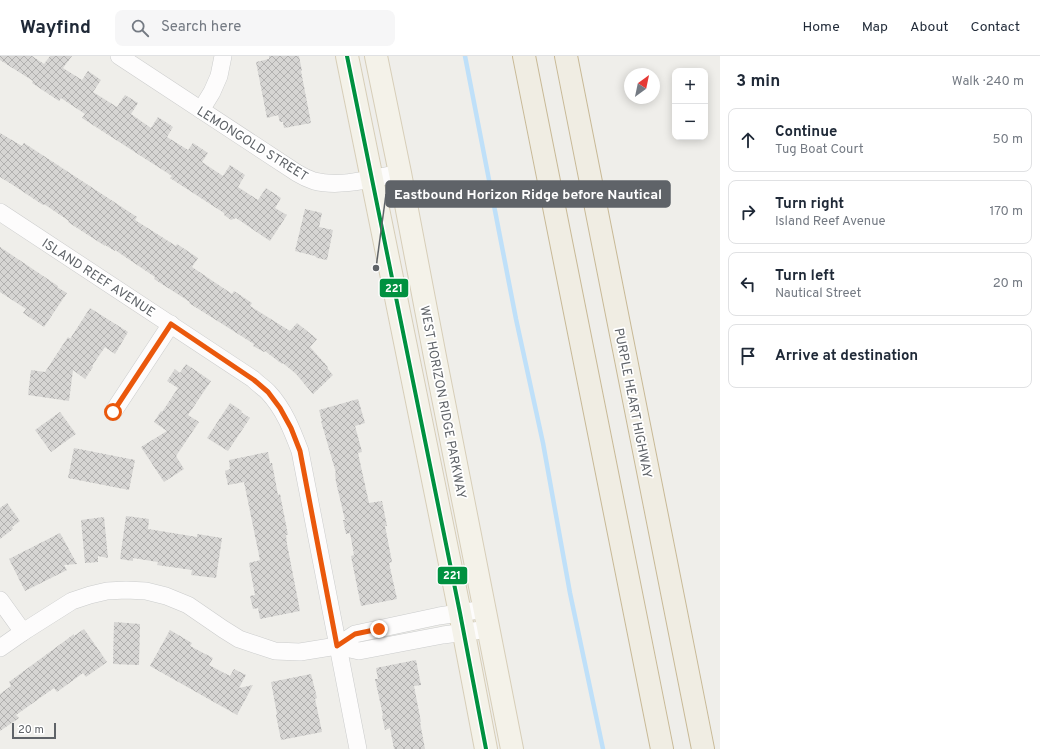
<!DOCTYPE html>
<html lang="en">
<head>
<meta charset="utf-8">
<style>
	body { margin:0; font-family:Overpass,sans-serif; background:#f6f6f7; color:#1f2937 }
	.controls { position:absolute; right:12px; top:12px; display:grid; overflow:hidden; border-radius:8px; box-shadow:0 2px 10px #0003 }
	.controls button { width:36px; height:36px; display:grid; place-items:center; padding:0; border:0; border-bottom:1px solid #e0e1e3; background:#fff; color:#1f2937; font:20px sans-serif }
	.compass { position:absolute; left:624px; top:12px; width:36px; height:36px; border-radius:50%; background:#fff; box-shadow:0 2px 10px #0003; rotate:33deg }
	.scale { position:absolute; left:12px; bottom:10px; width:44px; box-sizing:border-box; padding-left:4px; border:2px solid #5f6368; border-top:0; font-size:11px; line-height:14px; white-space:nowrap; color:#5f6368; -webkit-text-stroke:3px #fff; paint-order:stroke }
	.stop { position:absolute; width:12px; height:12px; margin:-9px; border:3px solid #ea580c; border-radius:50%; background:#fff }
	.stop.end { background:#ea580c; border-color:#fff; box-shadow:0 1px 4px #0008 }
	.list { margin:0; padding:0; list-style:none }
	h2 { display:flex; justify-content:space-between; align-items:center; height:52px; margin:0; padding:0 16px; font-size:17px }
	h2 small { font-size:13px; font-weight:400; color:#747a83 }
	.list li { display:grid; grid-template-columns:26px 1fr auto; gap:12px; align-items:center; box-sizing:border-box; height:64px; margin:0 8px 8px; padding:0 8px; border:1px solid #e0e1e3; border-radius:8px }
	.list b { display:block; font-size:15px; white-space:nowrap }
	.list p { margin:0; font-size:13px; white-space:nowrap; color:#747a83 }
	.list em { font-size:13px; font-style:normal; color:#747a83 }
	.icon { flex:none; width:22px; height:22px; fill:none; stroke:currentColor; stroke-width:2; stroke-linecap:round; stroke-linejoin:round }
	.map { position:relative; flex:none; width:720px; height:693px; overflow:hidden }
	header { display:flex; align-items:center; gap:24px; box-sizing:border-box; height:56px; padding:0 20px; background:#fff; border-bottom:1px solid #e0e1e3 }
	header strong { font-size:19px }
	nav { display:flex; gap:22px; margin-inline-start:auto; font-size:14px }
	.search { width:280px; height:36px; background:#f6f6f7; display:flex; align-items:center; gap:10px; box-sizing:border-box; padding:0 14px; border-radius:8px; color:#747a83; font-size:15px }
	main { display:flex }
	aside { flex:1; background:#fff }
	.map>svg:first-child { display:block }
</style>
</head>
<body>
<header>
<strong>Wayfind</strong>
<div class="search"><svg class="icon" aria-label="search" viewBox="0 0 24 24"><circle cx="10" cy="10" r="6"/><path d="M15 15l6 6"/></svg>Search here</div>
<nav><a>Home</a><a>Map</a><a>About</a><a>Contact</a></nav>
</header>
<main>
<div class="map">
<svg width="720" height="693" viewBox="0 0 720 693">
	<defs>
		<pattern id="building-cross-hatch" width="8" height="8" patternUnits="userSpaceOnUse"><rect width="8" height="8" fill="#d6d5d3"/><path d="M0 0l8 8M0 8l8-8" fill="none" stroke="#b1b0af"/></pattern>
	</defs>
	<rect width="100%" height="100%" fill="#efeeea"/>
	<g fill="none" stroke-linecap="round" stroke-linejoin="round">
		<path stroke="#bfe0f9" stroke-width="4.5" d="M465 0 516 263 543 387 570 537 603 693"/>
	</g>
	<g fill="url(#building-cross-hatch)">
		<path d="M0 0H32L44 8 50 0H72L63 12 82 24 88 15 101 24 93 36 117 51 125 39 138 47 131 58 151 72 158 61 173 71 167 81 188 94 193 87 208 97 202 106 223 120 230 109 245 119 238 131 258 144 266 132 281 142 275 152 287 159 270 185 236 162 231 164 224 159V157L170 122 172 120 82 62 85 58 61 42 59 45 32 27 33 25 0 4Z"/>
		<path d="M269 0H299L302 15H301L311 67 284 72 283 66H280L278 59 267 62 256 6 269 3Z"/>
		<path d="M0 77 22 90 24 87 137 161 135 164 176 190 177 188 198 202 192 211 232 238 234 235 252 247 250 250 290 275 297 267 317 283 310 291 328 311 327 312 333 319 313 338 296 318 283 307 282 308 265 295 264 296 253 290 254 288 189 247 190 246 154 223 155 221 115 194V195L105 189V190L68 166 69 165 44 148 43 149 13 129 0 121Z"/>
		<path d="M305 153 322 157 319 171 333 174 327 204 317 202 315 200 295 195Z"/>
		<path d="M0 191 58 230 57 231 67 237 44 271 23 257 26 253 0 236Z"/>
		<path d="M90 252 128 276 115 298 105 291 92 310 93 311 85 323 73 314 69 345 28 339 31 314 45 316 68 281 70 283Z"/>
		<path d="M186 308 211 325 188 359 199 366 176 400 184 413 164 426 141 391 167 375 154 366 161 355 162 356 178 332 167 325 175 313 180 317Z"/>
		<path d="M358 343 365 367 355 370 362 396 358 397 369 447 382 445 387 470H385L392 506 389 507 397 543 361 550 351 500 354 499 350 477 346 478 343 464H345L336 426 335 417H336L321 365H322L319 354Z"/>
		<path d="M230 347 242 355 241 356 250 362 228 395 207 382Z"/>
		<path d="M60 356 76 378 51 396 35 374Z"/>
		<path d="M74 392 135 404 129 434 68 422Z"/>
		<path d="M268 396 270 407H272L278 439 280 438 288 479H286L287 488 300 555 260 563 258 552 253 553 250 540 255 539 249 507 260 504 244 426 228 429 225 415 230 413 229 404Z"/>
		<path d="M7 447 20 465 12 471 13 473 0 483V452Z"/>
		<path d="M126 460 149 463 148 473 197 481V478L222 482 216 522 191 519 192 514 157 509 158 506 133 502V505L120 503Z"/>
		<path d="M104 461 108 502 98 500V506L85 507 81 464Z"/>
		<path d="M60 477 77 508 64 509 67 514 25 535 9 503Z"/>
		<path d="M114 566 140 568 139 609 113 608Z"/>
		<path d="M84 573 107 606 86 621 83 617 57 636 54 632 16 659 19 662 0 675V638L11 630 9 626 62 587 74 578V580Z"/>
		<path d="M170 574 192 587 190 590 213 602 209 609 230 620 234 613 246 619 239 632 253 629 237 659 150 610Z"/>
		<path d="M416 604 421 629 414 630 421 666H420L425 693H394L390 672 385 674 382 660 383 659 375 623H378L376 612Z"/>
		<path d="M311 618 317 642 315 643 322 676 281 684 276 659 277 658 271 626Z"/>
	</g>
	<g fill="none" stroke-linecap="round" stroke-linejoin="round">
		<g stroke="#cbcccc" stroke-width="18">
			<g id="minor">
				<path d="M119 0 297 117C302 120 308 123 314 125 341 132 373 122 400 117"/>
				<path d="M201 54 212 36 219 20 223 0"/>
				<path d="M0 156 253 323C258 328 264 332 268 336 284 353 292 374 300 395L358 693"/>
				<path d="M113 356 171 268"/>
				<path d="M0 544 23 576"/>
				<path d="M337 590 359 595 443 579 489 573"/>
				<path d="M0 592 23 576 72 545 90 539 107 535 126 534 146 535 166 540 188 549 223 573 239 583 275 595 300 596 337 590 355 578 439 560 485 553"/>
			</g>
		</g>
		<g stroke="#d7ceb8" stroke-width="24">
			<g id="primary">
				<path d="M347 0 460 557 486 693"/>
				<path d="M376 0 400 117 436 306 512 693"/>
			</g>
		</g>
		<g stroke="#c8b996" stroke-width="24">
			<g id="motorway">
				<path d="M524 0 662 693"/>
				<path d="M566 0 703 693"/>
			</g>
		</g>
		<use href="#minor" stroke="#fdfcfc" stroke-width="17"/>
		<use href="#primary" stroke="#f4f2e9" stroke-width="22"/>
		<use href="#motorway" stroke="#f0ede3" stroke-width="22"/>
		<g stroke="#fff" stroke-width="7">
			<path id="bus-1" d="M347 0 460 557 486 693"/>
		</g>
		<use href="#bus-1" stroke="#009140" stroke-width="4"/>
	</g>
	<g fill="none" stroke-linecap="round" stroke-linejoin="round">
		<path stroke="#ea580c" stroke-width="5" d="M113 356 171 268 254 324 268 336 280 352 291 372 300 395 337 590 355 578 379 573"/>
	</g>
	<g text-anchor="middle" stroke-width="3.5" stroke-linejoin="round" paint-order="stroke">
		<g font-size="13" fill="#5f6368" stroke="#fff">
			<text transform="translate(253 87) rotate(32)" y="5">LEMONGOLD STREET</text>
			<text transform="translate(99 221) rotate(33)" y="5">ISLAND REEF AVENUE</text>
			<text transform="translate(444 346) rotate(79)" y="5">WEST HORIZON RIDGE PARKWAY</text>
			<text transform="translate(634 347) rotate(79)" y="5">PURPLE HEART HIGHWAY</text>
		</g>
	</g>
	<path fill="none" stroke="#5f6368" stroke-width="1.5" d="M376 212L386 138"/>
	<circle fill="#5f6368" stroke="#fff" stroke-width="1.5" cx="376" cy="212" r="4"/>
	<rect fill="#5f6368" stroke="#5f6368" stroke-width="1.5" x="386" y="125" width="284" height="26" rx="4"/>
	<g font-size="14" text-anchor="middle" font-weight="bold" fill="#fff">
		<text x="528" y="143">Eastbound Horizon Ridge before Nautical</text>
	</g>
	<g stroke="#fff" stroke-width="1.5">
		<rect x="379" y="222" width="30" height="20" rx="4" fill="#009140"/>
		<rect x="437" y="510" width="31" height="19" rx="4" fill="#009140"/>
	</g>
	<g font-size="11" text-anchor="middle" font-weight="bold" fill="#fff">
		<text x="394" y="236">221</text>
		<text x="452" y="523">221</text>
	</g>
</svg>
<div class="controls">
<button>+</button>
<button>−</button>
</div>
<svg class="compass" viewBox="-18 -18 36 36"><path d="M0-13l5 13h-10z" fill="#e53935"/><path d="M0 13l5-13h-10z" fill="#747a83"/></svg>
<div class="scale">20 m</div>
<div class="stop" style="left:113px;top:356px"></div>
<div class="stop end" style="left:379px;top:573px"></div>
</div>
<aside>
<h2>3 min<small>Walk · 240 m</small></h2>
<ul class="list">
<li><svg class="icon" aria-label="ahead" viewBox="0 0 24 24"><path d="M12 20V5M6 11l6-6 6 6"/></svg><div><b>Continue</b><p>Tug Boat Court</p></div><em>50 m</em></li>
<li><svg class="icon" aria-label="right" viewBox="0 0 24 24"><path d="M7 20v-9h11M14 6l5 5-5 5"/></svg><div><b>Turn right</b><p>Island Reef Avenue</p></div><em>170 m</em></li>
<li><svg class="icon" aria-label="left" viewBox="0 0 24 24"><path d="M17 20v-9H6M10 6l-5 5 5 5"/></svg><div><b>Turn left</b><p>Nautical Street</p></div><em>20 m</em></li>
<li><svg class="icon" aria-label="arrive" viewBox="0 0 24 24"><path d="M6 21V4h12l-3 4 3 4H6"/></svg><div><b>Arrive at destination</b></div></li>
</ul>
</aside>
</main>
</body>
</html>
